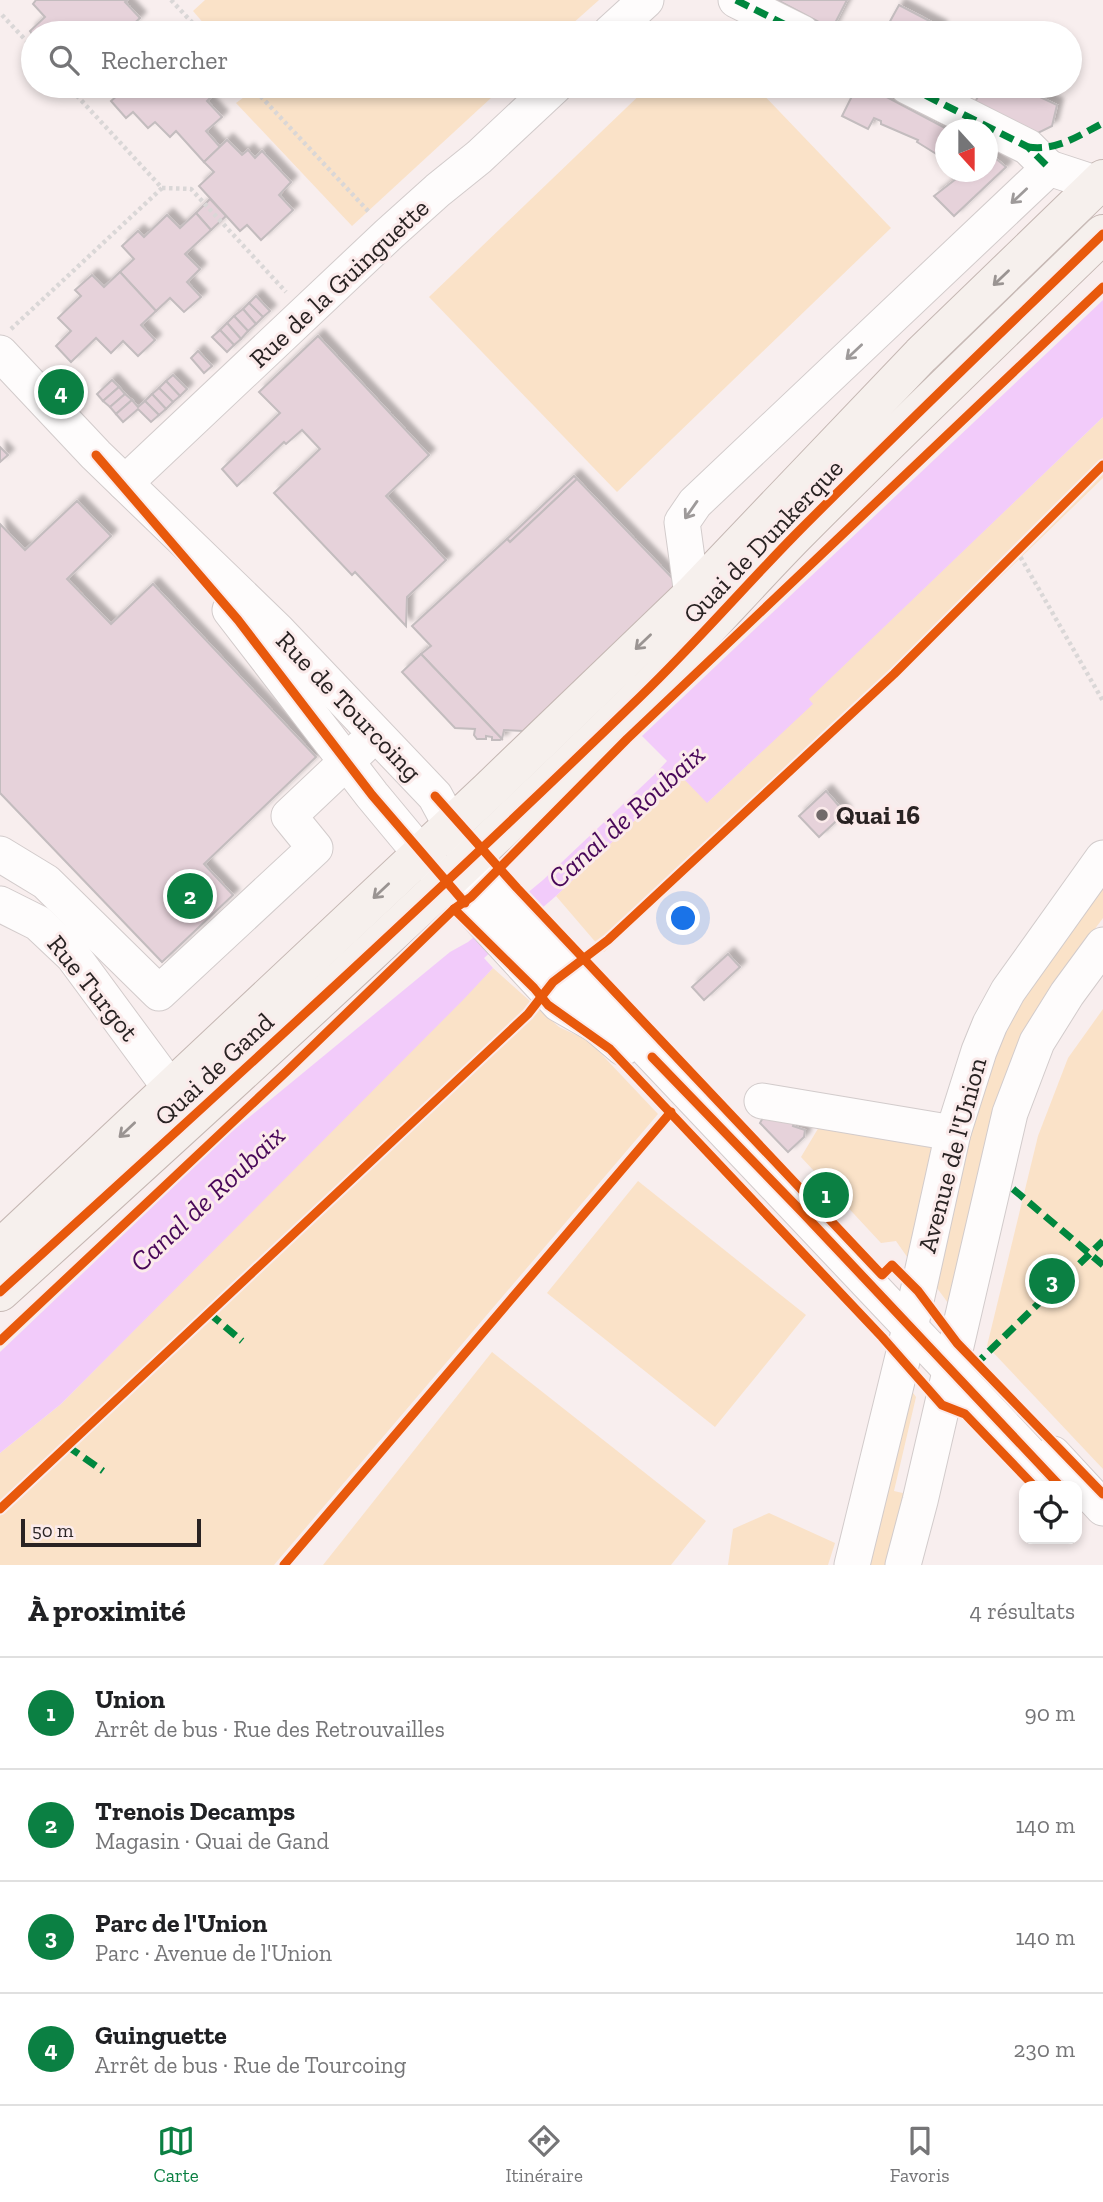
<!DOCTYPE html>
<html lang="fr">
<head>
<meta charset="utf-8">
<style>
	body { margin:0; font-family:"Zilla Slab",serif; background:#f6f6f6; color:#202124 }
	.controls { position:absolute; right:21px; bottom:21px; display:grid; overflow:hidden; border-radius:14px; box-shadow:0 4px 10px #0003 }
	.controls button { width:63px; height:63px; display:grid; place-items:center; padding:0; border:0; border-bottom:2px solid #e0e0e0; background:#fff; color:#202124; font:35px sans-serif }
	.compass { position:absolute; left:935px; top:119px; width:63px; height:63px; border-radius:50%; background:#fff; box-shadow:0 4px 10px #0003; rotate:159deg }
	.scale { position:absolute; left:21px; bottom:18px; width:180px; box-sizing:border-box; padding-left:7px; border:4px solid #292323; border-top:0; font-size:19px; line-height:24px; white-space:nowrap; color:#292323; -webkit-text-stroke:5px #fbebeb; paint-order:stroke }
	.you { position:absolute; left:684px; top:919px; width:24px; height:24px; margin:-18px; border:5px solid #fff; border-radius:50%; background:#1a73e8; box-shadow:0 0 0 10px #1a73e833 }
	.badge { display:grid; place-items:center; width:46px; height:46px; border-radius:50%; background:#0b8043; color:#fff; font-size:23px; font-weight:700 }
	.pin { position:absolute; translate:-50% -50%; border:4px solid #fff; box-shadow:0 2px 7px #0006 }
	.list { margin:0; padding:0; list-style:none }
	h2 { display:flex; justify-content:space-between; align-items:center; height:91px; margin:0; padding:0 28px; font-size:30px }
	h2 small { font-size:23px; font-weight:400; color:#757577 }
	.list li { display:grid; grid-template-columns:46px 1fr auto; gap:21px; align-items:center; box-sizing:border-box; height:112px; padding:0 28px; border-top:2px solid #e0e0e0 }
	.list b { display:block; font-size:26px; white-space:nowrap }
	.list p { margin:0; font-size:23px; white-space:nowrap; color:#757577 }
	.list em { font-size:23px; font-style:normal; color:#757577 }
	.icon { flex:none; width:38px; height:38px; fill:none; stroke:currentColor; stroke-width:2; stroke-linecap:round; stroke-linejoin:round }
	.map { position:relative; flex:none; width:1103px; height:1565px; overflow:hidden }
	.search { position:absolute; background:#fff; box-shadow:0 4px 10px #0003; left:21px; right:21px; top:21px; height:77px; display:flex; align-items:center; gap:18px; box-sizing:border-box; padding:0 24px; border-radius:38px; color:#757577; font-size:26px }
	.sheet { height:539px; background:#fff }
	nav { display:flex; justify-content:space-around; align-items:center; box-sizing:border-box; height:98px; border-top:2px solid #e0e0e0; background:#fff; font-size:19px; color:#757577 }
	nav a { display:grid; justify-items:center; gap:4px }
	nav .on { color:#0b8043 }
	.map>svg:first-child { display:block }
</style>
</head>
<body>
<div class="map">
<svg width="1103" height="1565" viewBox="0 0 1103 1565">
	<defs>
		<filter id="shadow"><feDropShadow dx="6" dy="-6" stdDeviation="2" flood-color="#0004"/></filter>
	</defs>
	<rect width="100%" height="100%" fill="#f8eeee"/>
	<g fill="#fae2c8">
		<path d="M205 0H599L562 33H212L193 11Z"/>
		<path d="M259 86H504L352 226 236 103Z"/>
		<path d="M649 86H755L891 228 617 492 429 297Z"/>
		<path d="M1103 417V478L848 725 604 952 556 896 681 776 708 802 812 704 808 699Z"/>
		<path d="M1103 882V918L1062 973 951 1307 934 1284 981 1082 1011 1008Z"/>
		<path d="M493 968 559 1027 589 1041 658 1114 274 1565H0V1453L61 1404Z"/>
		<path d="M1103 1009V1469L987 1346 1038 1136 1068 1058Z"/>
		<path d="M822 1122 934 1147 910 1261 896 1241 881 1243 801 1157Z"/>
		<path d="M638 1181 806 1315 715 1427 547 1293Z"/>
		<path d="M492 1352 706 1521 671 1565H323Z"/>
		<path d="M908 1386 916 1397 894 1491 907 1494 889 1565H865Z"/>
		<path d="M769 1513 835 1543 828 1565H728L733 1529Z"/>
	</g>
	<path fill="#f2cbfa" d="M1103 300V417L809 699 813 704 707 803 681 776 556 896 484 958 493 968 464 999 61 1404 0 1453V1352L230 1133 450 952 468 942 543 880 656 773 667 761 642 736Z"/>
	<g fill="#e6d2da" stroke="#c3bcbe" stroke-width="2" filter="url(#shadow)">
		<path d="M36 0H127L125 2 140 18 128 29 131 33H33V35L30 31 45 17 33 4Z"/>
		<path d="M777 0H847L832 29Z"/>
		<path d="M899 5 941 27 938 33H892L894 29 888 25Z"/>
		<path d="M122 86H204L213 95 207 101 222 117 206 131 220 147 204 162 176 131 170 137 155 122 148 128 133 112 126 118 111 101 125 89Z"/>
		<path d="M857 86H866L949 130H946V160L917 142 918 140 881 124V121L874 118 868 129 842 116Z"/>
		<path d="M963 86 976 89 973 96 961 90Z"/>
		<path d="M984 86H991L1000 94 1004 86H1017L1057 105 1052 126 1036 134 975 102Z"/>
		<path d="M227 140 242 155 248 150 255 158 262 151 291 182 279 195 293 210 261 240 247 225 240 231 199 186 214 172 204 162Z"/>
		<path d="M988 152 1006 167 954 216 934 196 965 172H988Z"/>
		<path d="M210 199 226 216 211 230 196 213Z"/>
		<path d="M196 213 211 230 185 254 200 269 187 282 201 297 184 312 170 298 156 311 120 272 134 259 122 246 138 231 144 237 167 215 180 228Z"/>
		<path d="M120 272 156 311 141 325 155 340 138 356 123 341 111 353 96 338 71 362 56 346 71 331 58 318 81 296 75 290 92 275 104 287Z"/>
		<path d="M256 296 270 311 263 317 249 303Z"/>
		<path d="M249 303 263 317 256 324 243 309Z"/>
		<path d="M243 309 256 324 248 331 234 316Z"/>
		<path d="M234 316 248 331 241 339 227 323Z"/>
		<path d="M227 323 241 339 234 345 220 330Z"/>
		<path d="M220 330 234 345 227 352 212 337Z"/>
		<path d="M318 336 429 455 386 496 446 560 407 597 406 626 355 572 352 575 274 493 320 449 302 430 286 444 284 442 237 486 222 469 280 413 259 392Z"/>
		<path d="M198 351 212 366 204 373 191 358Z"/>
		<path d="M173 375 187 389 180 396 166 381Z"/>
		<path d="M112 380 119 387 103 401 97 394Z"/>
		<path d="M166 381 180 396 173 402 159 388Z"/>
		<path d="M119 387 125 394 110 407 103 401Z"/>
		<path d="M159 388 173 402 166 409 152 394Z"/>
		<path d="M125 394 132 400 116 414 110 407Z"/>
		<path d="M152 394 166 409 159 415 145 401Z"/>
		<path d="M132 400 138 407 145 401 159 415 151 422 138 409 123 422 116 414Z"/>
		<path d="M0 447 8 455 0 462Z"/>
		<path d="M574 476 577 479 510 542 507 539Z"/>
		<path d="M577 479 678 584 523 731 504 730 502 739 421 654 431 646 412 626 507 539 510 542Z"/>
		<path d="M77 501 111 536 67 579 111 624 153 584 316 757 204 864 233 895 162 962 0 793V524L25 550Z"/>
		<path d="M421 654 502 739 500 740H492V737L486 736V739H477L474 735 475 729 455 728 402 672Z"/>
		<path d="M826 791 845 813 819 837 799 816Z"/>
		<path d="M728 954 740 967 704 1000 692 987Z"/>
		<path d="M766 1112 795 1118 793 1126 805 1130 804 1137 788 1152 760 1123Z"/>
	</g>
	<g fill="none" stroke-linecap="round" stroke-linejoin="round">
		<g stroke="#d2cbcb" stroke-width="37">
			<g id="minor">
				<path d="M736 0 802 33"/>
				<path d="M610 33 646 0"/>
				<path d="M907 86 1028 147 1049 168"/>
				<path d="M0 353 96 455 277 630 435 796 466 853 487 880 1060 1486"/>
				<path d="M125 483 389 234 438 190 479 157 555 86"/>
				<path d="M692 595 682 522 695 503 1049 168 1098 184"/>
				<path d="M230 610 372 795 421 854 559 1004 596 1025 623 1048"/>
				<path d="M0 854 46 882 159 993 315 848 289 816 362 747"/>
				<path d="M0 904 38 923 73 956 171 1089"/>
				<path d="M762 1101 953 1133"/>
				<path d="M1053 1454 1103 1508"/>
				<path d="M852 1565 910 1328 953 1133 979 1051 990 1024 1008 991 1103 858"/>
				<path d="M903 1565 920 1501 1010 1113 1037 1042 1067 994 1103 945"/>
			</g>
		</g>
		<g stroke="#c5b7b3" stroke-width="40">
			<g id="major">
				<path d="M0 1249 489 790 692 595 921 355 1103 179"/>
				<path d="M0 1292C216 1096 432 899 641 696 695 644 743 588 795 535 896 433 1000 334 1103 234"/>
			</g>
		</g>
		<g stroke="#dad7d7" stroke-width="4.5" stroke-dasharray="3.5 3.5" stroke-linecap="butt">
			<path d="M171 0 202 33"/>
			<path d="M2 15 33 48"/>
			<path d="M251 86 370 213"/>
			<path d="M162 188 191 189 286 292"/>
			<path d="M11 329 162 188 68 86"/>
			<path d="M1017 551 1103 701"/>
		</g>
		<use href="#minor" stroke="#fefcfc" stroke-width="35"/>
		<use href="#major" stroke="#f6f0ed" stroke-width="38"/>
		<g stroke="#00873e" stroke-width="7" stroke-dasharray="14 7" stroke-linecap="butt">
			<path d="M736 0 802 33"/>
			<path d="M907 86 1028 147 1049 168"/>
			<path d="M1028 147C1057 151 1078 136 1103 123"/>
			<path d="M1013 1189 1103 1265"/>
			<path d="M209 1313 242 1341"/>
			<path d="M974 1360 977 1363 1103 1241"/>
			<path d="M67 1446 103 1471"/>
		</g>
		<g stroke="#fbebeb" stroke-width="13">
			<g id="cycleway">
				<path d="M96 455 238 620 372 795 465 903"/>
				<path d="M435 796 517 888 882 1275 892 1265 918 1291 957 1343 1103 1494"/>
				<path d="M454 909 534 988 548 1005 610 1049 882 1337 942 1405 965 1414 1034 1486"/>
				<path d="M652 1057 802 1212 1060 1486"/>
				<path d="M0 1292C216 1096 432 899 641 696 695 644 743 588 795 535 896 433 1000 334 1103 234"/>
				<path d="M0 1341 287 1071 454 909 471 897 627 739 1103 287"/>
				<path d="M0 1509 528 1014 553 982 608 940 894 674 1103 465"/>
				<path d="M284 1565 671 1112"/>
			</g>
		</g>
		<use href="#cycleway" stroke="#e8590c" stroke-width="9"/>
	</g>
	<defs><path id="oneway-shaft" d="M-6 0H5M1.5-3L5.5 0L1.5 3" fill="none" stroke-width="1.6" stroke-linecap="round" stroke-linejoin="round" transform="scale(1.75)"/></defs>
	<g stroke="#9e9a9a">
		<use href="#oneway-shaft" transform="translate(1019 196) rotate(137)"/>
		<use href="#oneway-shaft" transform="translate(854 352) rotate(137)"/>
		<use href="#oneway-shaft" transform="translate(691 510) rotate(125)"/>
	</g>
	<g stroke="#9a9492">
		<use href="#oneway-shaft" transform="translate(1001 278) rotate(136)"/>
		<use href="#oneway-shaft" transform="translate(643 642) rotate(136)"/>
		<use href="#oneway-shaft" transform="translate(381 891) rotate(137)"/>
		<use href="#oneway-shaft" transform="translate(127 1130) rotate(137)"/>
	</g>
	<circle fill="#716a6a" stroke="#fbebeb" stroke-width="2.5" cx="822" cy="815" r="7"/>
	<g text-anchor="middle" stroke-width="6" stroke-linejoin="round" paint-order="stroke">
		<g font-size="26" fill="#292323" stroke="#fbebeb">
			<text transform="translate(339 283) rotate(-43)" y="9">Rue de la Guinguette</text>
			<text transform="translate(763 541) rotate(-46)" y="9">Quai de Dunkerque</text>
			<text transform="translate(349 706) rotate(46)" y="9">Rue de Tourcoing</text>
			<text transform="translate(93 988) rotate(51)" y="9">Rue Turgot</text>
			<text transform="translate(214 1069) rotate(-43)" y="9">Quai de Gand</text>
			<text transform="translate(952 1155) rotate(-75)" y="9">Avenue de l'Union</text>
		</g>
		<g font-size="26" font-weight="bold" fill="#292323" stroke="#fbebeb" text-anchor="start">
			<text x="836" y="824">Quai 16</text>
		</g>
		<g font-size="28" font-style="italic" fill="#490859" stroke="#fbebeb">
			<text transform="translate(626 816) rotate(-42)" y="10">Canal de Roubaix</text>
			<text transform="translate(207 1198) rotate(-43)" y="10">Canal de Roubaix</text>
		</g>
	</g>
</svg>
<div class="controls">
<button><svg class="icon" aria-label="locate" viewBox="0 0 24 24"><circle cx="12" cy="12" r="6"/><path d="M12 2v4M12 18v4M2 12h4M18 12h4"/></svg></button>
</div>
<svg class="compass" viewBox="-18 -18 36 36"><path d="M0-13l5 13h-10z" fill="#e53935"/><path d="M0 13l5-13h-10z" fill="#757577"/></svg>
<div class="scale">50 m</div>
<div class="you"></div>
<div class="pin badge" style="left:826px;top:1195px">1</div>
<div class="pin badge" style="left:190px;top:896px">2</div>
<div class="pin badge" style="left:1052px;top:1281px">3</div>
<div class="pin badge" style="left:61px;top:392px">4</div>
<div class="search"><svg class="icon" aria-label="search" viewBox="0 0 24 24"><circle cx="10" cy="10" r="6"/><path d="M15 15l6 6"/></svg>Rechercher</div>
</div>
<section class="sheet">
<h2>À proximité<small>4 résultats</small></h2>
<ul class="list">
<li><span class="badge">1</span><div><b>Union</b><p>Arrêt de bus · Rue des Retrouvailles</p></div><em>90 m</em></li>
<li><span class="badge">2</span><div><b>Trenois Decamps</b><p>Magasin · Quai de Gand</p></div><em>140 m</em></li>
<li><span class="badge">3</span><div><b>Parc de l'Union</b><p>Parc · Avenue de l'Union</p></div><em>140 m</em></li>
<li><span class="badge">4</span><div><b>Guinguette</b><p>Arrêt de bus · Rue de Tourcoing</p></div><em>230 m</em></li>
</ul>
</section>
<nav>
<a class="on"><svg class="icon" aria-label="map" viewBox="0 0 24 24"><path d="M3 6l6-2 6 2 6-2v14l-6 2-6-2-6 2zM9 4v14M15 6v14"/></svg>Carte</a>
<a><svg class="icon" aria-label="directions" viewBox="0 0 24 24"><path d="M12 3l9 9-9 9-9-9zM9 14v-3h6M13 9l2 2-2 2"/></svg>Itinéraire</a>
<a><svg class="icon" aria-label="saved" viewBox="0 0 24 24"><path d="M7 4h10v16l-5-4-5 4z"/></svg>Favoris</a>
</nav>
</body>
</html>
